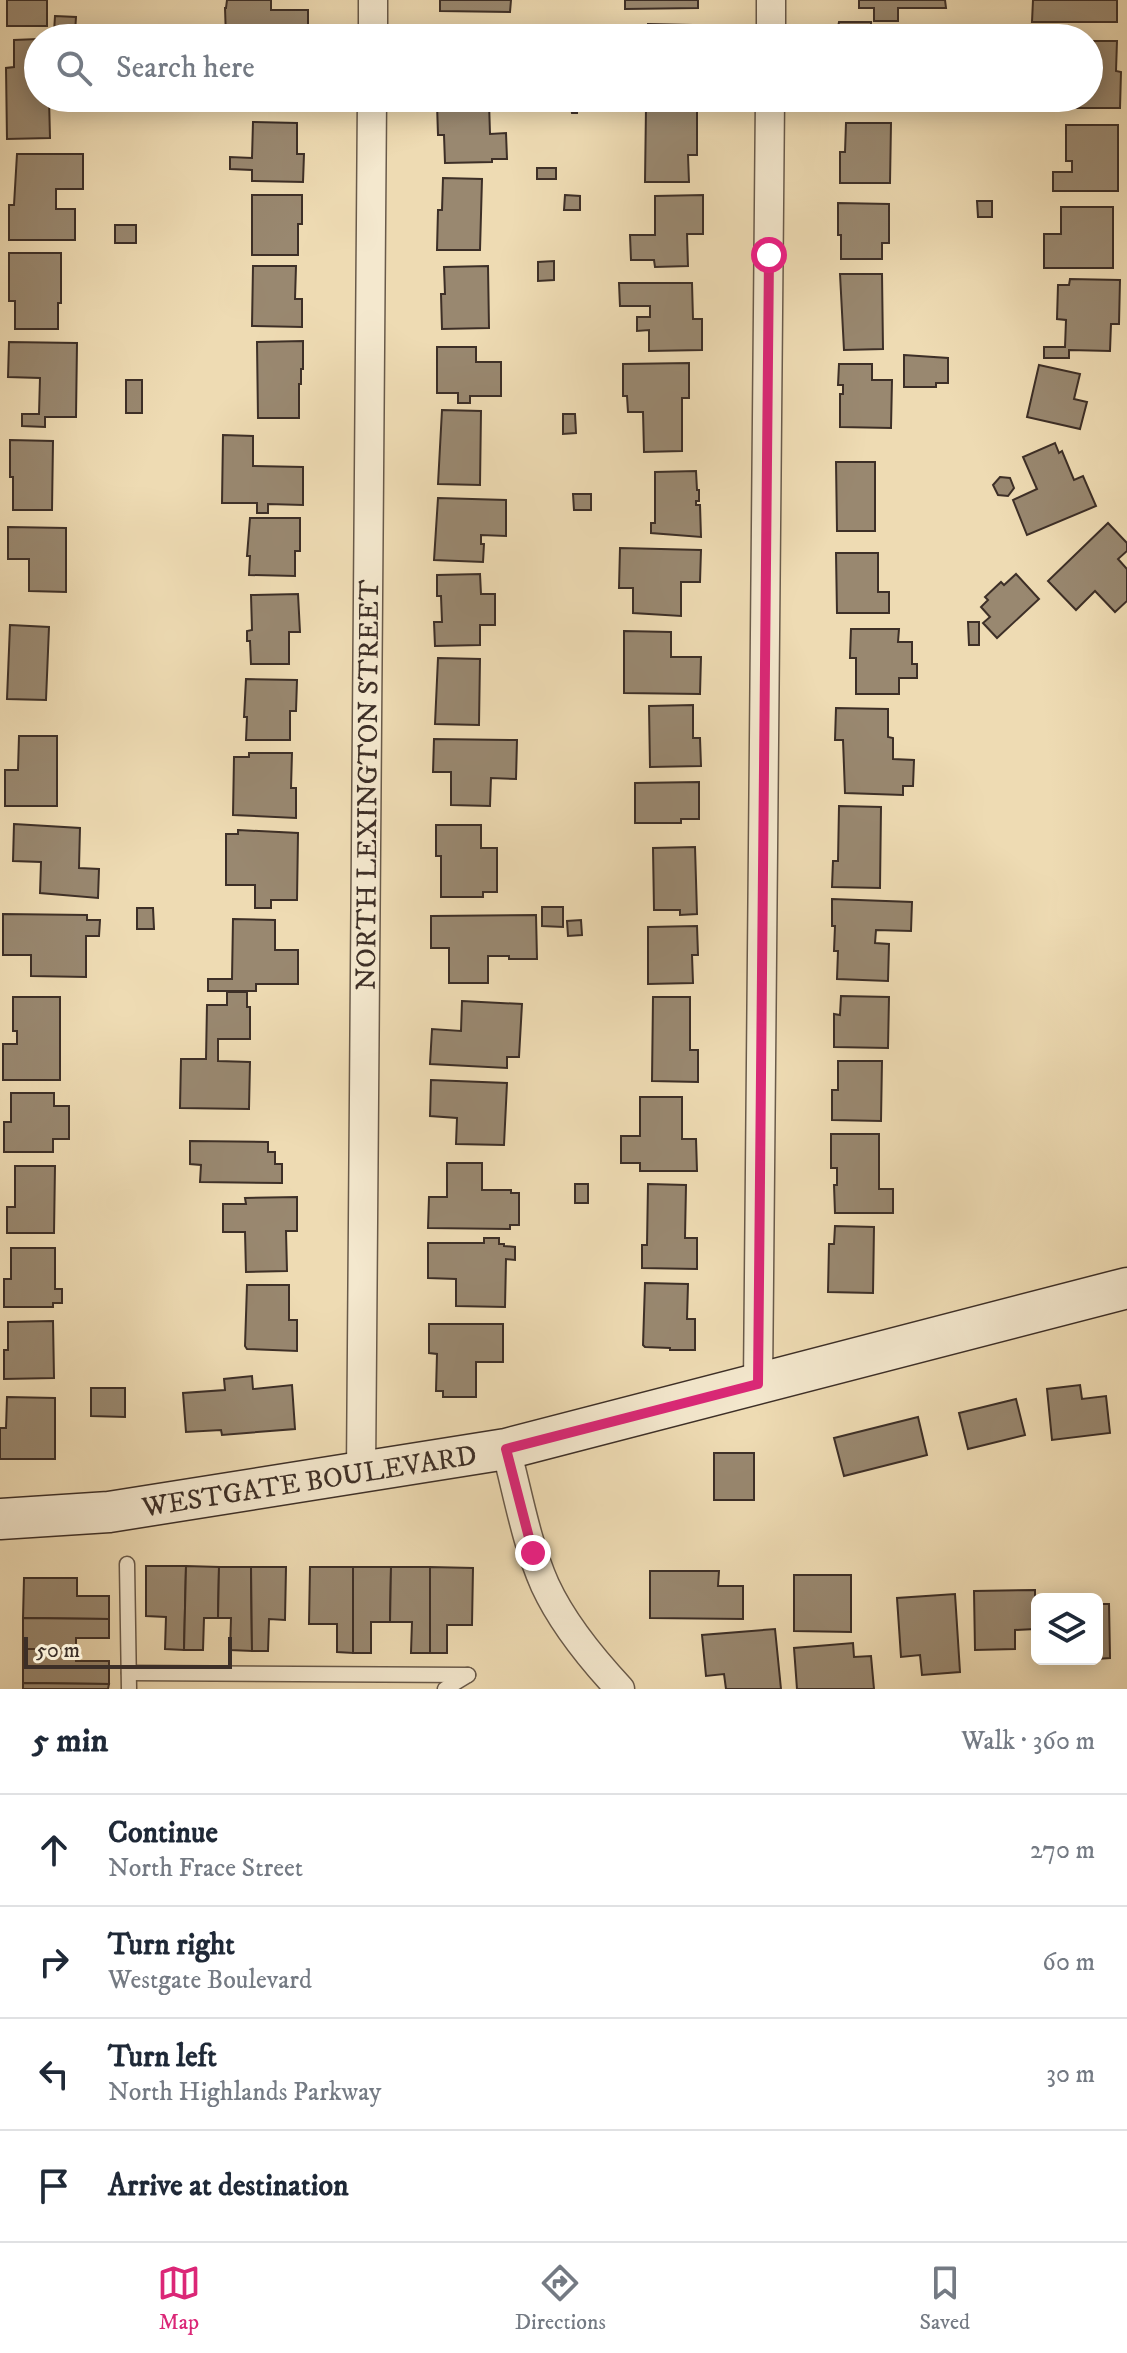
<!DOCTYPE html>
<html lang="en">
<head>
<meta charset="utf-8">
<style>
	body { margin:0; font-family:"IM FELL DW Pica",serif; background:#f6f6f7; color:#1f2937 }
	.controls { position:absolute; right:24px; bottom:24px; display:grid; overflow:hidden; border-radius:12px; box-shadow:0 4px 20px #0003 }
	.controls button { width:72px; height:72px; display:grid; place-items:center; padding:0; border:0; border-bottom:2px solid #e0e1e3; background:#fff; color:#1f2937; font:40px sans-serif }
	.scale { position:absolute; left:24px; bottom:20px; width:208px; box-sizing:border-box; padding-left:8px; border:4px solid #3d2f27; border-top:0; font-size:22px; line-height:28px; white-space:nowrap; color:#3d2f27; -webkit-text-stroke:6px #f4e8ce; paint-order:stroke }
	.stop { position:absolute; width:24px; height:24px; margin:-18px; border:6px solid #db2777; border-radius:50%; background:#fff }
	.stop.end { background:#db2777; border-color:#fff; box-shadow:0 2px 8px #0008 }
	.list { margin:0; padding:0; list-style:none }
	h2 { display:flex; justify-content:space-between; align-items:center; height:104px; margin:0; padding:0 32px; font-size:34px }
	h2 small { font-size:26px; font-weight:400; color:#747a83 }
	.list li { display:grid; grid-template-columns:52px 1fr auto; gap:24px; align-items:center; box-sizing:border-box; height:112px; padding:0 32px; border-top:2px solid #e0e1e3 }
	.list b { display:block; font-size:30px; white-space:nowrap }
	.list p { margin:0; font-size:26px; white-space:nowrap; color:#747a83 }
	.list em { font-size:26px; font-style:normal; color:#747a83 }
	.icon { flex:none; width:44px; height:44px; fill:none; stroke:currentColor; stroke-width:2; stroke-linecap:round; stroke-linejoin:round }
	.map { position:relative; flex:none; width:1127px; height:1689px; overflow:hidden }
	.search { position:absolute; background:#fff; box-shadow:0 4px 20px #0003; left:24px; right:24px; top:24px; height:88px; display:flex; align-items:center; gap:20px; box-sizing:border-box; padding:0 28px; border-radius:44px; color:#747a83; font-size:30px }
	.sheet { height:552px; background:#fff }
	nav { display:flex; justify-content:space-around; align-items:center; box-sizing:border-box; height:112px; border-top:2px solid #e0e1e3; background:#fff; font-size:22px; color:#747a83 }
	nav a { display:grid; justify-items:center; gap:4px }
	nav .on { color:#db2777 }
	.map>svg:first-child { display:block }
</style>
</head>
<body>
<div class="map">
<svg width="1127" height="1689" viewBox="0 0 1127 1689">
	<rect width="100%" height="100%" fill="#eedbb3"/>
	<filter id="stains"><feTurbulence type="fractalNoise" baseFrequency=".0025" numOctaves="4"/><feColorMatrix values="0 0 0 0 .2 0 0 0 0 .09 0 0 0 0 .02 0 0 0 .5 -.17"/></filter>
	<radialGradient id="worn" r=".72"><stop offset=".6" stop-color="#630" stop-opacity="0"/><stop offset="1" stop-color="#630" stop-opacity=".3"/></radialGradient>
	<g fill="#998870" stroke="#3d2f27" stroke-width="2">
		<rect x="7" y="0" width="40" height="26"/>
		<path d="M227 0H271V10H308V38H226L225 8H226Z"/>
		<path d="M440 0H511L510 12 440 11Z"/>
		<path d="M625 0H698V8L625 9Z"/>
		<path d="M859 0H945L946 8H898V21H874V8H859Z"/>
		<path d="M1033 0H1117V22H1032Z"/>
		<path d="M55 16 76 17 75 33 54 32Z"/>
		<path d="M839 22H871V30H876V38H836Z"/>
		<path d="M648 24 692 25V38H648Z"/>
		<path d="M456 26H482V36H507V38H450L456 37Z"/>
		<path d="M553 27V38H529V28Z"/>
		<path d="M38 39V98H49L50 138 7 139 6 68 14 67V40Z"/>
		<path d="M1089 41H1117L1116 71 1121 72 1120 108H1076V98H1089Z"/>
		<path d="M222 98H308L290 99V104L222 103Z"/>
		<rect x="836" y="98" width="40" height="5"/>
		<path d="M559 99H577V113H572L571 108H564L559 104Z"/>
		<path d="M489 102 490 134 506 133 507 159H492V162L445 163 444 135H438L437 104Z"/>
		<path d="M646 107H697V155H688L689 182H645Z"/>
		<path d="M253 122 297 123V154H304L303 182 252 181V170L230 169V157L252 158Z"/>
		<path d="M846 123H891L890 183H840V152H845Z"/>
		<path d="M1066 125H1118V191H1053V172H1072V161H1066Z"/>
		<path d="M17 154H83V189H56V209H75V240H9V205H14Z"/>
		<rect x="537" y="168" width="19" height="11"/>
		<path d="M443 178 482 179 480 250H437L438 210H442Z"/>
		<path d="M252 195H302V224H298V255H252Z"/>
		<path d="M565 195 580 196V210H564Z"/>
		<path d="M703 195V234H687L688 266 655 267 654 260H631L630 235H655V196Z"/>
		<path d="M977 201H992V217H978Z"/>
		<path d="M838 203 889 204V243H882V259H841V235H838Z"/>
		<path d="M1061 207H1113V268H1044V234H1061Z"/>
		<rect x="115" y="225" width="21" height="18"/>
		<path d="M9 253H61V303H58V329H15V301H9Z"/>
		<path d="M554 261V280L538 281V262Z"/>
		<path d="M253 266H296L295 299H302V327L252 326Z"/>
		<path d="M488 266 489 328 442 329 441 294H445L444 267Z"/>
		<path d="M840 274H882L883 349 844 350Z"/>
		<path d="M1070 279 1120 280 1119 324H1111L1110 351 1069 350V358H1044V347H1065L1066 320 1057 319 1058 285H1069Z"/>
		<path d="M619 283H692L693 319H702V350L649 351V330L637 331V317H650V306H620Z"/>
		<path d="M303 341V369H301V384H299V418H258L257 342Z"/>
		<path d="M9 342 77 343 76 417H45V427L22 426V414H39L40 378 8 377Z"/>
		<path d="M437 347H476V362H501V396H470V403H458V393H437Z"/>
		<path d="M904 355 948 358V383H936V387H904Z"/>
		<path d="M689 363V398H682V451L644 452 643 412H628L627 396H623V364Z"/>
		<path d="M839 364H872V380H892L891 428 840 427V394H843V385H838Z"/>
		<path d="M1039 365 1080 374 1074 399 1087 402 1080 429 1027 417Z"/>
		<rect x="126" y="380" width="16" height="33"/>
		<path d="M442 410 481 411 480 485 438 484Z"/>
		<path d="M563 414H575L576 433 563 434Z"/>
		<path d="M223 435 253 436V466L303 467V505L268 504V513H257V503H222Z"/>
		<path d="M10 440 53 441 52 510H13V477H10Z"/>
		<path d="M1055 443 1059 453 1062 451 1074 480 1083 476 1096 506 1027 535 1013 500 1037 489 1023 457Z"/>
		<path d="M836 462H875V531H837Z"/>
		<path d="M696 471 697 490H699V501H696V505H700L701 537 651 533V523H655V472Z"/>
		<path d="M1000 477 1010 478 1014 488 1008 496 998 495 993 485Z"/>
		<path d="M573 494H591V510H574Z"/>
		<path d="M438 498 506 500V536L481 535V544H484L483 562 434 560Z"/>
		<path d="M250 518H300V551H295V576L249 575 250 556H247Z"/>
		<path d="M1108 523 1127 543V551L1118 559 1127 569V601L1115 612 1095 591 1076 610 1048 581Z"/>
		<path d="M8 527 66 528V592L29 591V559H8Z"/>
		<path d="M620 548 701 550 700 582H681V616L633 613V588H619Z"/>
		<path d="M836 553H878V592H889V613H837Z"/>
		<path d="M480 574 481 594H495V625H480V645L435 646 434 622H442L441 596H437V575Z"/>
		<path d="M1016 574 1039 599 997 638 983 623 990 617 981 607 988 600 985 597 1001 582 1004 585Z"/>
		<path d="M298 594 300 632H289V664H251L250 641H247V631L252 630 251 595Z"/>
		<path d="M968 622H979V645H969Z"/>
		<path d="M10 625 49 627 46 700 7 699Z"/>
		<path d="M851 629H899L898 642H912V664H917V678H899V694H856V658H850Z"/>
		<path d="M624 631 671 632V657H701L700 694 624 693Z"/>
		<path d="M438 658 480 659 479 725 435 724Z"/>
		<path d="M246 679 297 680 296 711H290V740H246L247 717H244Z"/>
		<path d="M693 705V738H700L701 766 650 767 649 706Z"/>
		<path d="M836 708 888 709V737L893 738V759L914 760 913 786H903V795L845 793 843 740H835Z"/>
		<path d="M19 736H57V806H5V770H18Z"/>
		<path d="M434 739 517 740 516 779 491 778 490 806 451 805V772H433Z"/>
		<path d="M249 753H292L291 788H296V818L233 815 234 757H249Z"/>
		<path d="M699 782V819H681V823H635V783Z"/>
		<path d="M839 806 881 807 880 888 832 887 833 861H838Z"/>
		<path d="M14 824 80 828 79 868 99 869 98 898 40 893 41 862 13 861Z"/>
		<path d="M436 825H481V848H497V892H483V897H441V856H436Z"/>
		<path d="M238 830 298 833 297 900H271V908H255V885H226V834H238Z"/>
		<path d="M695 847 697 914 680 915V910H654L653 848Z"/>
		<path d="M832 899 912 902 911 931 876 930 875 943 889 944 888 981 837 979 838 951H834L835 926H832Z"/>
		<path d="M542 907H563V927L542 926Z"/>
		<path d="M137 908H153L154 929H137Z"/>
		<path d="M3 914 87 915V920H100L99 936H86V977L31 976V955H3Z"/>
		<path d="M536 915 537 959H509V956H488V983H449V948H431V916Z"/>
		<path d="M233 919 275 920V950H298V984H256V991H208V979H232Z"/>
		<path d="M581 920 582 935 568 936 567 921Z"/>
		<path d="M697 926 698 955H692L693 983 648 984V927Z"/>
		<path d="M227 992H247V1007H250V1039H218V1061L250 1062 249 1109 180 1108 181 1059H206L207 1005H227Z"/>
		<path d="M841 996 889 997 888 1048 834 1047V1014L840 1015Z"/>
		<path d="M13 997H60V1080H3V1044H17V1031H13Z"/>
		<path d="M653 997H690V1050H698V1082L652 1081Z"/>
		<path d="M462 1001 522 1004 519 1057H507V1068L430 1064 432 1029 461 1031Z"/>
		<path d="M838 1061H882L881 1121 832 1120V1090H838Z"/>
		<path d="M431 1080 507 1083 504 1145 456 1144 457 1118 430 1116Z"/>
		<path d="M11 1093H54V1106H69V1139H53V1152H4V1122H11Z"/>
		<path d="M640 1097H682V1139H696L697 1171H640V1163H621V1136H640Z"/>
		<path d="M831 1134H879V1189H893V1213H835L834 1185H837V1168H831Z"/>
		<path d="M190 1141 268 1142V1152H275V1164H282V1183L200 1182 201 1165 190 1164Z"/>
		<path d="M447 1163H482V1190H511V1193H519V1225H510V1229L428 1228 429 1197H447Z"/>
		<path d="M15 1166H55L54 1233H7V1207H15Z"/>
		<rect x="575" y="1184" width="13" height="19"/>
		<path d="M648 1184 686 1185 685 1238H697V1269L642 1268V1245H647Z"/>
		<path d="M297 1197V1231H286L287 1271 246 1272 245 1232H223V1204H246L245 1198Z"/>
		<path d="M835 1226 874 1227 873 1293 828 1292 829 1244H834Z"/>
		<path d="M484 1238H499V1244H504V1246L515 1247V1260L506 1259 505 1307 456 1306V1279L428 1278V1243H484Z"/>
		<path d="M11 1248H55V1289H62V1303H53V1307H4V1279H11Z"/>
		<path d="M645 1283 688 1284 687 1319H695V1350H670V1348L645 1347 643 1345Z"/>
		<path d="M247 1285H289V1320H297V1351L247 1349 245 1346Z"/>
		<path d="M53 1321 54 1378 4 1379V1350H8V1322Z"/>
		<path d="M429 1324H503V1362H476V1397H443V1391H436L437 1354 429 1353Z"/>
		<path d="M252 1376 253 1389 292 1385 295 1429 222 1435 221 1430 186 1432 183 1393 225 1390 224 1379Z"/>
		<path d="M1080 1385 1082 1399 1106 1396 1110 1433 1052 1440 1047 1389Z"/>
		<path d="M91 1388H125V1417L91 1416Z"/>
		<path d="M7 1397 55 1398V1459H0V1428H6Z"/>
		<path d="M1016 1399 1025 1435 968 1449 959 1413Z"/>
		<path d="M918 1417 927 1455 844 1476 834 1438Z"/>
		<rect x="714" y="1453" width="40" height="47"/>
		<path d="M146 1566H186L184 1650 165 1649 166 1617 146 1616Z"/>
		<path d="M186 1566 219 1567 218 1618H204L203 1650H184Z"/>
		<path d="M219 1567H251L252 1651 230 1650 231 1618H218Z"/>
		<path d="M251 1567H286L285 1620 269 1619 268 1651H252Z"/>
		<path d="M310 1567H353V1653L337 1652V1624H309Z"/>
		<path d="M353 1567H391L390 1622H371V1653H353Z"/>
		<path d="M391 1567H430V1653H411L412 1622H390Z"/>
		<path d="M430 1567 473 1568 472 1625H447V1653H430Z"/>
		<path d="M650 1571H719L718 1586H743V1619L650 1618Z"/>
		<path d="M794 1575H851V1632L794 1631Z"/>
		<path d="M24 1578H77V1596H109V1619L23 1618Z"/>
		<path d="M1035 1590V1629L1015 1630V1649L975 1650 974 1591Z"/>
		<path d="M955 1594 960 1672 922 1675 920 1655 901 1657 897 1598Z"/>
		<path d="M1097 1604H1109L1110 1658 1097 1659Z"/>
		<path d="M23 1618 109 1619V1638H76V1649H23Z"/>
		<path d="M775 1629 781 1689H726L724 1674 706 1676 702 1635Z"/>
		<path d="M853 1643 854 1657 871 1656 874 1689H797L794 1648Z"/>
		<path d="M23 1649H76V1661H109V1684L23 1683Z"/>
		<path d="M23 1683 109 1684 108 1689H23Z"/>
	</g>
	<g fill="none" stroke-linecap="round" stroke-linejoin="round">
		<g stroke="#695a4a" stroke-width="17">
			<g id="lane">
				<path d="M127 1564 129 1689"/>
				<path d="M129 1673 468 1675"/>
				<path d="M445 1689 468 1675"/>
			</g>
		</g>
		<g stroke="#695a4a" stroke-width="31">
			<g id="street">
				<path d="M373 38V0"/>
				<path d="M771 38V0"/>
				<path d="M758 1384 770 98"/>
				<path d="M506 1449C518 1494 526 1542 545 1585 563 1624 591 1658 620 1689"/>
				<path id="s1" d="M361 1473 372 98"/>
			</g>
		</g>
		<g stroke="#3d2f27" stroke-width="43">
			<g id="secondary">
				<path id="s2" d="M0 1519 109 1512 506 1449 1127 1288"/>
			</g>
		</g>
		<use href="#lane" stroke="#f4e8ce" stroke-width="14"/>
		<use href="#street" stroke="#f4e8ce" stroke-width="28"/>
		<use href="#secondary" stroke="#f4e8ce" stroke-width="40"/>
	</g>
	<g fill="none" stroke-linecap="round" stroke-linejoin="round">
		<path stroke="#db2777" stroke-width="10" d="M533 1553 506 1449 758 1384 769 255"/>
	</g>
	<g text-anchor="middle" stroke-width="8" stroke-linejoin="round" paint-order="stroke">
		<g font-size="28" fill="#3d2f27" stroke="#f4e8ce">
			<text dy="10" stroke="none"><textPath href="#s1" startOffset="688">NORTH LEXINGTON STREET</textPath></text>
			<text dy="10" stroke="none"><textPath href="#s2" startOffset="312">WESTGATE BOULEVARD</textPath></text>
		</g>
	</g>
	<rect width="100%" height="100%" filter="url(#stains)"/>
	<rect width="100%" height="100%" fill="url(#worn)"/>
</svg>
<div class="controls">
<button><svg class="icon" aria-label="layers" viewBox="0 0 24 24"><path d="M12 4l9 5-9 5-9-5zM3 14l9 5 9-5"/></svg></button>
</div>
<div class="scale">50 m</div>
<div class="stop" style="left:769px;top:255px"></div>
<div class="stop end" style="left:533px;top:1553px"></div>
<div class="search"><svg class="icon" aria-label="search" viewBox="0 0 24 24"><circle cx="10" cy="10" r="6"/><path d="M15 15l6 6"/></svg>Search here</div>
</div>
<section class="sheet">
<h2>5 min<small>Walk · 360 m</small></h2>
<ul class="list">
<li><svg class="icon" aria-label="ahead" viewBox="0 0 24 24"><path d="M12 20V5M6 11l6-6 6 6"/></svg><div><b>Continue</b><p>North Frace Street</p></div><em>270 m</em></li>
<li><svg class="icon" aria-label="right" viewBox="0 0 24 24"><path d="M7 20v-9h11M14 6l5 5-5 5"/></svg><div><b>Turn right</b><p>Westgate Boulevard</p></div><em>60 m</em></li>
<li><svg class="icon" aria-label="left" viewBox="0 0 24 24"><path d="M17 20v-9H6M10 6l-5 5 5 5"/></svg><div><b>Turn left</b><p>North Highlands Parkway</p></div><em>30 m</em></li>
<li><svg class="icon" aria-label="arrive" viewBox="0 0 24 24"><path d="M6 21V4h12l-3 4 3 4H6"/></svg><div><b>Arrive at destination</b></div></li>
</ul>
</section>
<nav>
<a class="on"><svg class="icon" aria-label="map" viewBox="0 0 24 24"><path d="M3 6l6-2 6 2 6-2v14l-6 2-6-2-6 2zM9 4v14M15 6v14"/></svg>Map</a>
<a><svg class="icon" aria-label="directions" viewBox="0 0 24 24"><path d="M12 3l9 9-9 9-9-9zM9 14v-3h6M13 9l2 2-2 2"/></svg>Directions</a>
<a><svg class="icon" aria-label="saved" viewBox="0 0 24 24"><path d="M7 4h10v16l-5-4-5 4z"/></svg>Saved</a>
</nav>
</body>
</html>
